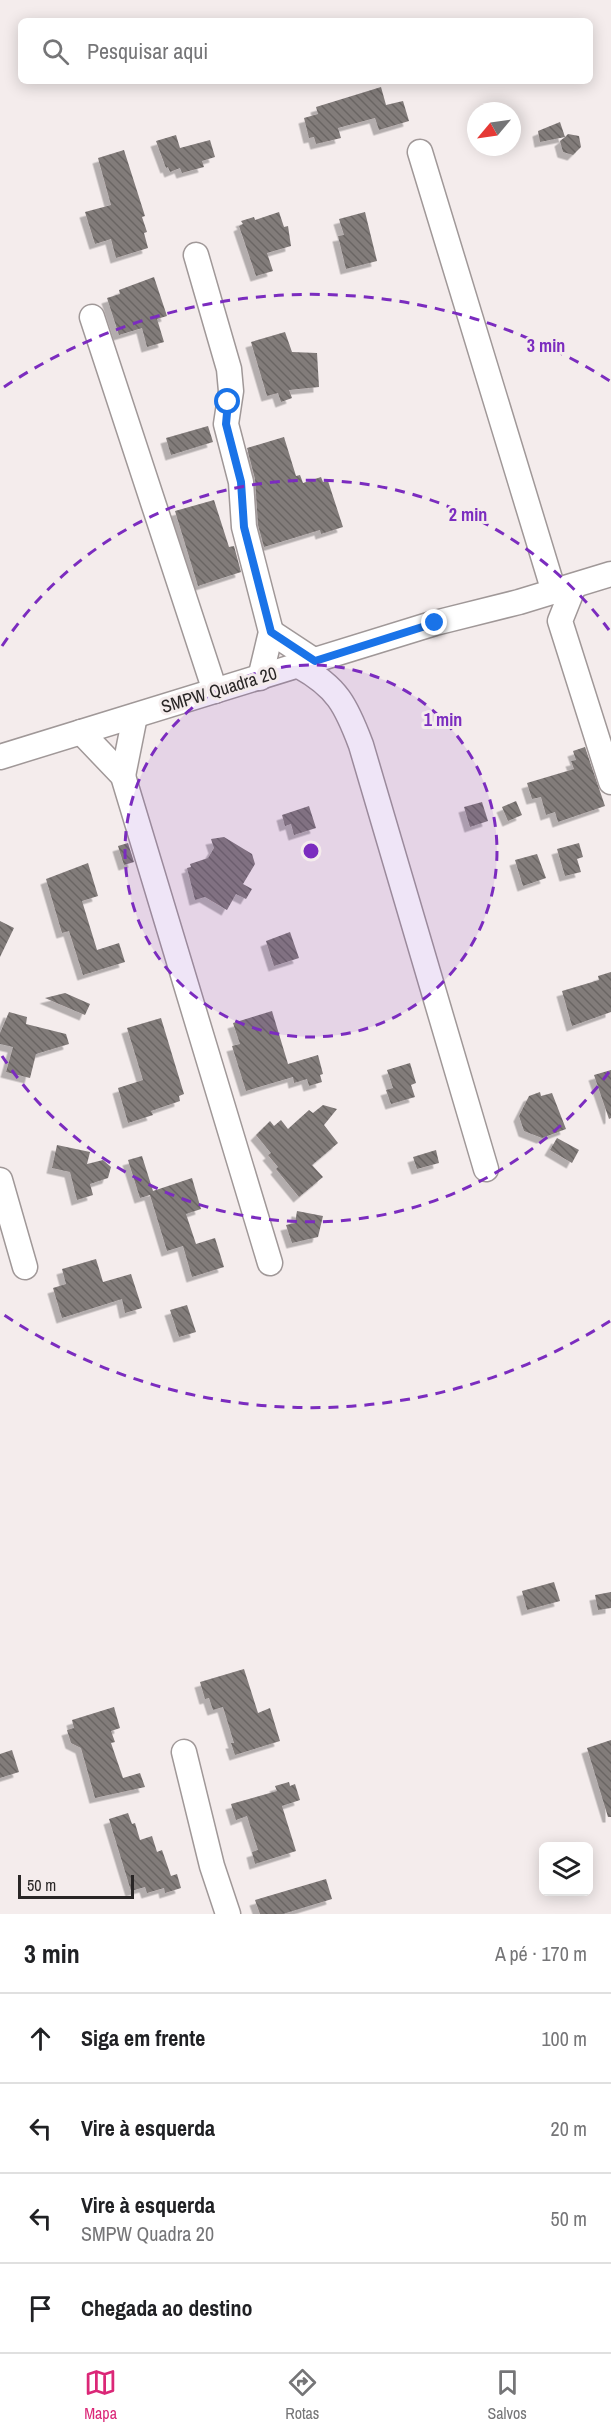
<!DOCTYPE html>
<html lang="pt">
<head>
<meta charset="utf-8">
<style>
	body { margin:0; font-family:"Archivo Narrow",sans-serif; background:#f2f2f2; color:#202124 }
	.controls { position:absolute; right:18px; bottom:18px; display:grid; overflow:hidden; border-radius:9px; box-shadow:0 3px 15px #0003 }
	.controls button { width:54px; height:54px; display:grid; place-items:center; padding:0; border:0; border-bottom:2px solid #e0e0e0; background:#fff; color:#202124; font:30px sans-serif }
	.compass { position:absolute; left:467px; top:102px; width:54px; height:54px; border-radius:50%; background:#fff; box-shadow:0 3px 15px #0003; rotate:241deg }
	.scale { position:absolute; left:18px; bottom:15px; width:116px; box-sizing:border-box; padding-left:6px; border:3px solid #292626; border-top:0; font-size:16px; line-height:21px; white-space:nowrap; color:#292626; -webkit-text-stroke:4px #f4ecec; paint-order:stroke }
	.stop { position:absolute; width:18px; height:18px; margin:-14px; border:4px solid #1a73e8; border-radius:50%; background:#fff }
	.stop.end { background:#1a73e8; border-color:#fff; box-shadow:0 2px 6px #0008 }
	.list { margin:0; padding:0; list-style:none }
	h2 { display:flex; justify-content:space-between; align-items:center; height:78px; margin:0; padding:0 24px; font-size:26px }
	h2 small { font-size:20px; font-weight:400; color:#757577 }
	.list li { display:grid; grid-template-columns:39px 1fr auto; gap:18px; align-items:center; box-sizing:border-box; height:90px; padding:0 24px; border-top:2px solid #e0e0e0 }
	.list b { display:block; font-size:22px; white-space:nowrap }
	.list p { margin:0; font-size:20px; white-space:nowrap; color:#757577 }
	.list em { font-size:20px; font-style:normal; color:#757577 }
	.icon { flex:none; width:33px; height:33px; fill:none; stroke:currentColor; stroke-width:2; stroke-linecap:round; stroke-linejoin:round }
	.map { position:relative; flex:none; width:611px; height:1914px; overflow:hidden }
	.search { position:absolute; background:#fff; box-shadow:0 3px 15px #0003; left:18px; right:18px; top:18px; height:66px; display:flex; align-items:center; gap:15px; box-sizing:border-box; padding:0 21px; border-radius:9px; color:#757577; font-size:22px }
	.sheet { height:438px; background:#fff }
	nav { display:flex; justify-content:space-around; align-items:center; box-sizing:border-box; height:84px; border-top:2px solid #e0e0e0; background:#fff; font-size:16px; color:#757577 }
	nav a { display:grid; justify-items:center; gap:3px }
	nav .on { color:#db2777 }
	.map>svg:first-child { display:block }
</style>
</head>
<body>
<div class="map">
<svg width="611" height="1914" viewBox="0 0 611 1914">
	<defs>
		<pattern id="building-back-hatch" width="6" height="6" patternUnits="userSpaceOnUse" patternTransform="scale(1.5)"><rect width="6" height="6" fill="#827b7a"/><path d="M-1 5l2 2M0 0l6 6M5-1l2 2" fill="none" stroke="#6a6564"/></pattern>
		<filter id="shadow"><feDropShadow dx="-5.5" dy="5.5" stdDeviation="0" flood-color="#0004"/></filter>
	</defs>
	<rect width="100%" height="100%" fill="#f4ecec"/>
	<g fill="url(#building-back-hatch)" filter="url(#shadow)">
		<path d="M381 87 386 105 403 101 409 121 379 130 375 118 338 128 341 138 316 144 314 137 309 138 304 118 318 114 316 107Z"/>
		<path d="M560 122 565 137 568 134 579 136 581 147 573 155 563 152 560 141 565 137 540 142 538 131Z"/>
		<path d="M176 135 180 148 210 140 215 157 202 161 204 167 189 171 182 173 180 168 170 172 168 167 166 168 156 141Z"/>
		<path d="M124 150 145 216 142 217 147 232 144 233 148 248 116 258 111 239 95 244 85 212 111 205 98 158Z"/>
		<path d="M279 212 284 227 288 226 291 246 267 253 273 271 256 276 239 226 243 224 241 221 254 217 255 220Z"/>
		<path d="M365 212 377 261 346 269 338 236 344 235 339 219Z"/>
		<path d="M154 277 167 316 157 319 164 342 147 347 142 328 119 335 107 298 120 294 119 290Z"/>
		<path d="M285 332 292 352 317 353 319 387 289 390 292 398 281 402 278 393 267 396 251 342Z"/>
		<path d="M208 426 213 442 171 455 166 438Z"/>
		<path d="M284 437 296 476 300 475 303 483 321 477 323 482 328 481 343 527 321 534 320 530 264 547 258 525 255 479 247 448Z"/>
		<path d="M214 500 229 547 234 546 241 572 198 586 175 511Z"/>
		<path d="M585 747 605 806 558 822 555 812 546 815 541 797 532 799 527 783 574 769 571 761 576 760 573 751Z"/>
		<path d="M516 801 522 815 508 821 502 807Z"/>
		<path d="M482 802 488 821 470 827 464 807Z"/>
		<path d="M309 806 316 828 294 835 291 824 285 826 282 815Z"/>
		<path d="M224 837 252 854 255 864 243 884 252 889 246 899 236 894 227 910 205 897 195 900 187 868 191 867 190 864 208 858 214 848 211 839Z"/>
		<path d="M128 843 134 862 124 865 118 846Z"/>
		<path d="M579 843 583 857 577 859 581 872 565 876 557 849Z"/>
		<path d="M537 854 546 878 523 886 515 860Z"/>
		<path d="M88 863 98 896 82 901 97 950 119 943 125 962 83 975 69 931 62 933 46 879Z"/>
		<path d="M0 921 14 928 0 957Z"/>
		<path d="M290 932 299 958 274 966 266 941Z"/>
		<path d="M611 972V1012L572 1026 562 991 599 980 598 976Z"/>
		<path d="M65 993 90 1004 85 1015 45 998Z"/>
		<path d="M272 1011 288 1064 318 1055 323 1074 320 1075 322 1082 309 1086 307 1079 294 1083 293 1077 246 1091 232 1046 240 1044 233 1023Z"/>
		<path d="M9 1012 27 1017 26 1024 66 1034 69 1044 36 1054 30 1078 6 1072 13 1047 0 1044V1033Z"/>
		<path d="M161 1018 184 1094 179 1096 180 1101 151 1111 153 1115 128 1123 118 1088 143 1080 127 1028Z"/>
		<path d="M410 1063 416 1083 411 1085 415 1097 391 1104 386 1090 393 1088 387 1070Z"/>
		<path d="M611 1070V1118L609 1119 594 1075Z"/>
		<path d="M540 1092 541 1096 552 1093 566 1129 542 1138 524 1131 519 1116 529 1096Z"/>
		<path d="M323 1105 337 1109 324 1125 338 1143 312 1165 323 1177 299 1197 276 1169 278 1167 268 1155 271 1153 256 1135 270 1121 274 1126 281 1120 288 1129 309 1110 313 1113Z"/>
		<path d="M557 1138 579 1150 572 1163 550 1150Z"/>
		<path d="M57 1145 90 1152 87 1164 103 1160 111 1167 108 1178 90 1184 93 1195 77 1200 70 1172 52 1168Z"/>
		<path d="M436 1150 439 1163 417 1169 413 1157Z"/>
		<path d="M142 1156 153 1191 192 1178 201 1209 186 1214 196 1244 215 1238 224 1267 192 1277 183 1246 167 1251 150 1195 140 1198 128 1160Z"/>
		<path d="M297 1211 323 1216 318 1237 292 1243 286 1225 295 1223Z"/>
		<path d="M96 1259 103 1282 131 1274 142 1308 125 1313 122 1299 62 1318 53 1288 66 1284 62 1269Z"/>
		<path d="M187 1305 196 1332 179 1337 170 1310Z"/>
		<path d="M554 1582 560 1601 527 1610 522 1591Z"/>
		<path d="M611 1592V1608L598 1610 595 1595Z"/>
		<path d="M244 1669 258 1713 270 1708 280 1741 235 1755 231 1743H234L223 1707 213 1710 209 1698 205 1699 200 1682Z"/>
		<path d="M114 1707 120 1728 111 1731 115 1742 111 1743 123 1778 140 1773 145 1787 95 1798 81 1748 71 1743 67 1730 74 1728 72 1720Z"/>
		<path d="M611 1740V1817H608L587 1748Z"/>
		<path d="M12 1750 19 1772 0 1778V1754Z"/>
		<path d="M289 1782 290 1786 295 1784 300 1800 282 1806 296 1851 255 1864 252 1852 258 1850 247 1816 236 1820 231 1804 277 1791 275 1786Z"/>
		<path d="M128 1813 132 1824 135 1823 140 1840 152 1836 157 1852 162 1850 171 1876 177 1874 181 1888 165 1893 164 1888 147 1893 145 1887 131 1891 109 1819Z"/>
		<path d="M326 1879 332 1899 283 1914H260L255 1900Z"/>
	</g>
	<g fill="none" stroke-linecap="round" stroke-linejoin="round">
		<g stroke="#a09898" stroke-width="27">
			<g id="minor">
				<path d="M420 152 554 592"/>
				<path d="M196 255 229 369 231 391 226 424 241 482 244 527 271 632 260 678"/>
				<path d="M92 317 215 691"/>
				<path d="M574 586 560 621 611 782"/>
				<path d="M271 632 315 661"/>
				<path d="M299 666C337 687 346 705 361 745L486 1169"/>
				<path d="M81 732 123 776 270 1263"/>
				<path d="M0 757 435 623 519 602 611 574"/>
				<path d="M123 776 135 716"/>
				<path d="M0 1180 25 1267"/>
				<path d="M184 1752 212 1866 228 1914"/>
			</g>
		</g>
		<use href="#minor" stroke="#fff" stroke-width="24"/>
	</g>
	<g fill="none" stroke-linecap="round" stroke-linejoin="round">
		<path stroke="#1a73e8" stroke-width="8" d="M228 402 226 424 241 482 244 527 271 632 315 661 435 623"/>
	</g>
	<circle cx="311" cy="851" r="186" fill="#7b2cbf" fill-opacity=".12"/>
	<g fill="none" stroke="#7b2cbf" stroke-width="3" stroke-dasharray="10 8">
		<circle cx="311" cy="851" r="186"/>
		<path d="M609 1072A371 371 0 0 1 2 1056M2 646A371 371 0 0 1 609 630"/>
		<path d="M610 1321A557 557 0 0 1 4 1315M4 387A557 557 0 0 1 610 381"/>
	</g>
	<g text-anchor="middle" stroke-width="6" stroke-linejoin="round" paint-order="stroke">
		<g font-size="18" fill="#292626" stroke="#f4ecec">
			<text transform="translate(219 690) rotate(-17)" y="6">SMPW Quadra 20</text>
		</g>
	</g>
	<circle cx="311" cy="851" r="9" fill="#7b2cbf" stroke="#f4ecec" stroke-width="3"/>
	<g font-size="18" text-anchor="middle" font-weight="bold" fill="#7b2cbf" stroke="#f4ecec" stroke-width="6" stroke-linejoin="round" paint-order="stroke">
		<text x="546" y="352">3 min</text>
		<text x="468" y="521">2 min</text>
		<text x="443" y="726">1 min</text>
	</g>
</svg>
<div class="controls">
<button><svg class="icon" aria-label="layers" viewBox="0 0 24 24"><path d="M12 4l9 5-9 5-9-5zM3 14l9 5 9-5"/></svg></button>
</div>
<svg class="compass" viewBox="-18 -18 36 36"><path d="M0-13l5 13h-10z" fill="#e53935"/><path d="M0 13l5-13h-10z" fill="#757577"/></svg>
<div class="scale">50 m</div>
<div class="stop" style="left:228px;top:402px"></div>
<div class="stop end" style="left:435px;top:623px"></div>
<div class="search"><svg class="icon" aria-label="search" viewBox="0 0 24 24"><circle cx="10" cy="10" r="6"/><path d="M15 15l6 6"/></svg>Pesquisar aqui</div>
</div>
<section class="sheet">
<h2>3 min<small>A pé · 170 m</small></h2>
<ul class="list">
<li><svg class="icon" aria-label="ahead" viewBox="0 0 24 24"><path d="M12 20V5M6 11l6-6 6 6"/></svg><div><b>Siga em frente</b></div><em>100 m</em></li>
<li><svg class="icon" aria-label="left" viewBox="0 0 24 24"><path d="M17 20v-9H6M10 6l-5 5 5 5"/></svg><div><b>Vire à esquerda</b></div><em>20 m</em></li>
<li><svg class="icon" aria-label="left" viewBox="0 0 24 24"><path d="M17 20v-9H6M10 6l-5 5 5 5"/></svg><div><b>Vire à esquerda</b><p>SMPW Quadra 20</p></div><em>50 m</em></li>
<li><svg class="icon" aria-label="arrive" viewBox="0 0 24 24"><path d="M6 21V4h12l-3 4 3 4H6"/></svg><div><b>Chegada ao destino</b></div></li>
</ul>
</section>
<nav>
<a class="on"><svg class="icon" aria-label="map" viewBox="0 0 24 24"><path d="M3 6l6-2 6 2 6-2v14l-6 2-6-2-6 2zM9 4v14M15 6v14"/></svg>Mapa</a>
<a><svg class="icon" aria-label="directions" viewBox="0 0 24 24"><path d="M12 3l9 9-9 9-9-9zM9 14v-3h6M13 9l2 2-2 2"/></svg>Rotas</a>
<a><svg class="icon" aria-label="saved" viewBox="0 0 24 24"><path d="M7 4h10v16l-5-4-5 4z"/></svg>Salvos</a>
</nav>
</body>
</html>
